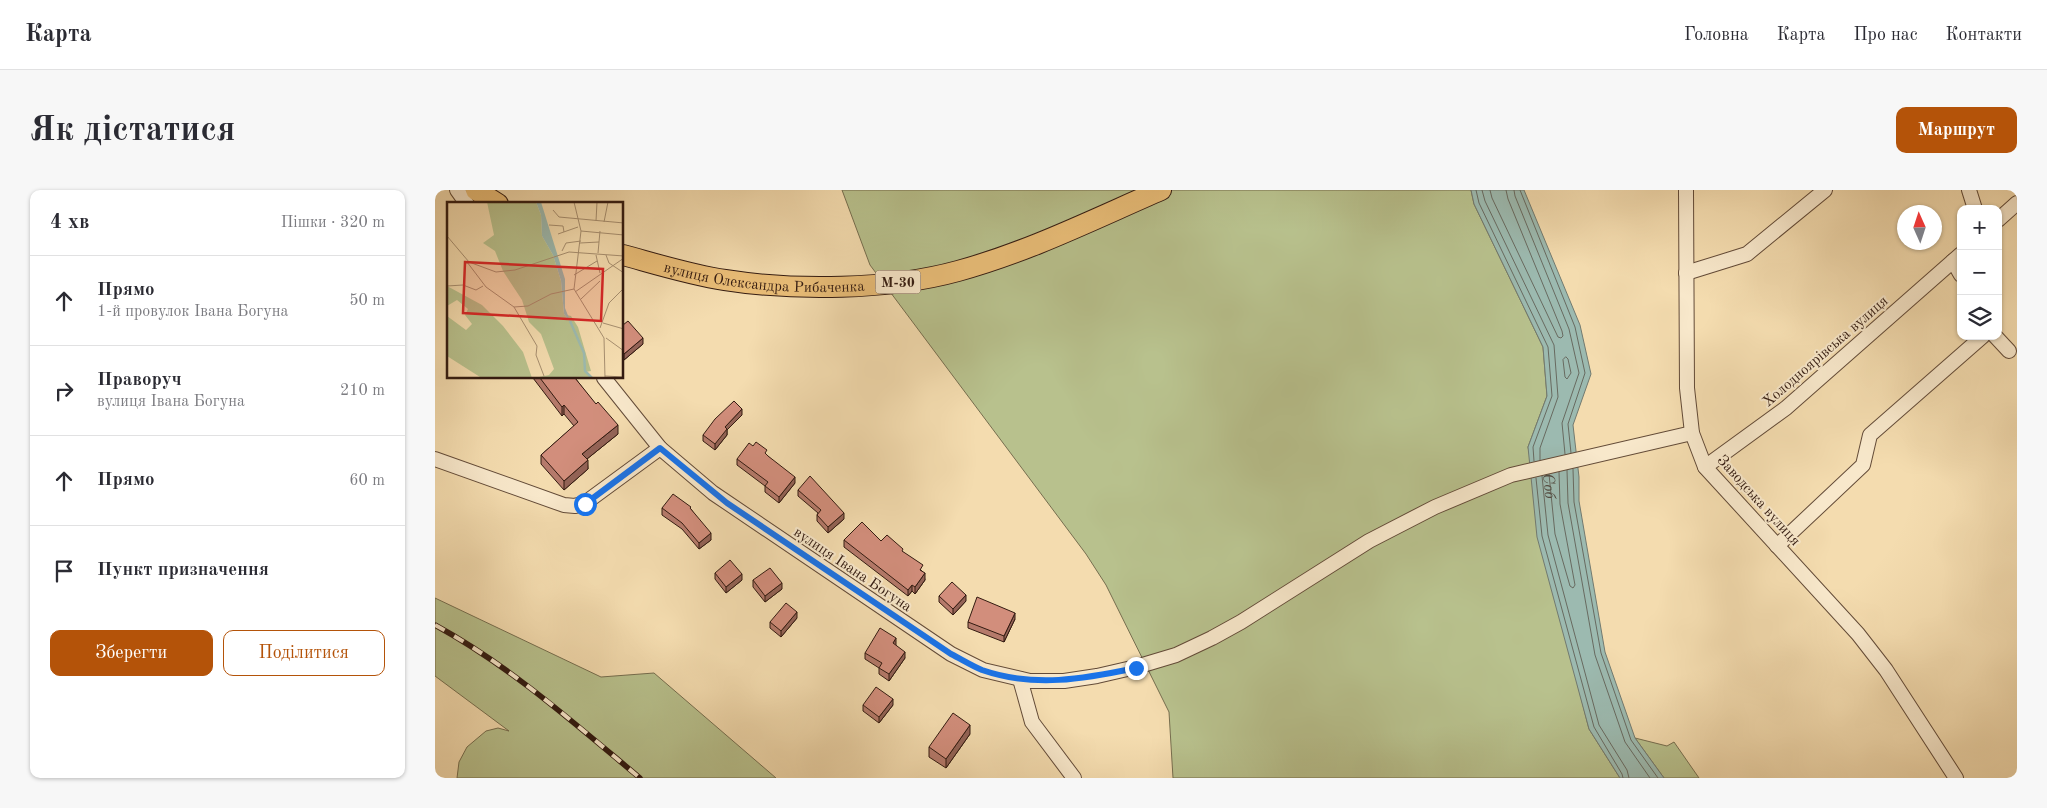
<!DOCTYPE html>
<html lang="uk">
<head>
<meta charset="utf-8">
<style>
	body { margin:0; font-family:"Old Standard TT",serif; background:#f7f7f7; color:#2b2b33 }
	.controls { position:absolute; right:15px; top:15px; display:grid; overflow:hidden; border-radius:10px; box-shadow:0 1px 4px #0004 }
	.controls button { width:45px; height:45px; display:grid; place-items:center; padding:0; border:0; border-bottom:1px solid #e1e1e2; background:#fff; color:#2b2b33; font:25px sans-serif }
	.compass { position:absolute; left:1462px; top:15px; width:45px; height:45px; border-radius:50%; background:#fff; box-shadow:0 1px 4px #0004; rotate:357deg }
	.stop { position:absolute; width:15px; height:15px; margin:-11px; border:4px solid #1a73e8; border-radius:50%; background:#fff }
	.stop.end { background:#1a73e8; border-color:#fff; box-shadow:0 1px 5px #0008 }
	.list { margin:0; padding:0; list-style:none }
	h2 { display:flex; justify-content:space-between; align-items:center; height:65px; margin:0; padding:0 20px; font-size:21px }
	h2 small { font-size:16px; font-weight:400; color:#7c7c81 }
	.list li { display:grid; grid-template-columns:32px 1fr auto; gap:15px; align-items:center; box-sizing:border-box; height:90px; padding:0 20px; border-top:1px solid #e1e1e2 }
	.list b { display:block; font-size:19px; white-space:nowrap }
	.list p { margin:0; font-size:16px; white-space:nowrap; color:#7c7c81 }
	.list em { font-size:16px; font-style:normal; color:#7c7c81 }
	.actions { display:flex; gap:10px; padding:15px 20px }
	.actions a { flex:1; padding:11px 0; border:1px solid #b45309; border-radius:10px; text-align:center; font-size:18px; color:#b45309 }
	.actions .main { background:#b45309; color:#fff }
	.icon { flex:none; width:28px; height:28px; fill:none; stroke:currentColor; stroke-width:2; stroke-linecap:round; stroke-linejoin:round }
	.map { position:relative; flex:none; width:1582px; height:588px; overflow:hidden; border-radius:10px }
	header { display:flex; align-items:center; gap:30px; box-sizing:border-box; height:70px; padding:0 25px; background:#fff; border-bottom:1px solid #e1e1e2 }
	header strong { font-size:24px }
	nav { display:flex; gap:28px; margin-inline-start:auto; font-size:18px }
	.intro { display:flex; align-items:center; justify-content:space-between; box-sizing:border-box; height:120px; padding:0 30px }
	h1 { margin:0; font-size:35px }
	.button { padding:12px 22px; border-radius:10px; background:#b45309; color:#fff; font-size:18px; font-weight:700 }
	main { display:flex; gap:30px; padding:0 30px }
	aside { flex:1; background:#fff; border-radius:10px; box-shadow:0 1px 4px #0004 }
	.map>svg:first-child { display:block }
</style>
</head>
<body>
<header>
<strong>Карта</strong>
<nav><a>Головна</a><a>Карта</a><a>Про нас</a><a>Контакти</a></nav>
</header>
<div class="intro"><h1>Як дістатися</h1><a class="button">Маршрут</a></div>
<main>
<aside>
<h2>4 хв<small>Пішки · 320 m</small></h2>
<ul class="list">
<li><svg class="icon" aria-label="ahead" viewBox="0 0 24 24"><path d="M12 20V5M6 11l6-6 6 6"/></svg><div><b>Прямо</b><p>1-й провулок Івана Богуна</p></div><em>50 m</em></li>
<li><svg class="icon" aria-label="right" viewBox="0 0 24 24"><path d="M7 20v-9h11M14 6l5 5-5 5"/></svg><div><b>Праворуч</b><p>вулиця Івана Богуна</p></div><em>210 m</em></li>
<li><svg class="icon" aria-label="ahead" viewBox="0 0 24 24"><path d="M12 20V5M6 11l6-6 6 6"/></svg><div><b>Прямо</b></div><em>60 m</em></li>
<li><svg class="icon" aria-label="arrive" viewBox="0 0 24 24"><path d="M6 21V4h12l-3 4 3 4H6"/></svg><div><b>Пункт призначення</b></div></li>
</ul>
<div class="actions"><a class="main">Зберегти</a><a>Поділитися</a></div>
</aside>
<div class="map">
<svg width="1582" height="588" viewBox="0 0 1582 588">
	<rect width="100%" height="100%" fill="#f4dcaf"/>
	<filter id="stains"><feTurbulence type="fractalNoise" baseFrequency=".004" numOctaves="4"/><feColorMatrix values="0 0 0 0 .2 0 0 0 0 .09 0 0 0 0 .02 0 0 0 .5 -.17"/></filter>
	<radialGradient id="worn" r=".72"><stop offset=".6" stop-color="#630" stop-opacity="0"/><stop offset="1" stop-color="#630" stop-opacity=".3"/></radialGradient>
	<g fill="#b8c18d" stroke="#766e4f">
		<path d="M407 0H1036L1039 14 1108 157 1112 206 1093 257 1143 496 1154 539 1185 588H738L734 522 671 395 651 364 435 75Z"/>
		<path d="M0 408 166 487 219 483 341 588H22L24 572 32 557 51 541 63 538 74 541 0 486Z"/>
		<path d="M1200 548 1232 556 1239 552 1264 588H1229Z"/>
	</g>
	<path fill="#9cbab0" stroke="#727a70" d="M1036 0H1089L1145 135 1156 184 1138 235 1144 287V311L1170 462 1200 548 1229 588H1185L1154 539 1102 347 1093 257 1112 206 1108 157 1039 14Z"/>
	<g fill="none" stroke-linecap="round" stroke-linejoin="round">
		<g stroke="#686a60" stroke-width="1">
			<path d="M1041 0 1044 13 1113 157 1117 206 1098 257 1099 271"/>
			<path d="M1047 0 1050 11 1119 155 1123 207 1105 258V270"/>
			<path d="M1055 0 1057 8 1123 147 1126 148 1128 146 1127 141 1073 9 1071 0"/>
			<path d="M1079 0 1080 6 1134 139 1144 183 1127 233 1130 264"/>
			<path d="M1085 0 1140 137 1150 183 1133 234 1136 263"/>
			<path d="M1131 167 1133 169 1136 183 1132 189 1130 187 1128 170Z"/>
			<path d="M1138 279 1139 312 1166 463 1196 550 1223 588"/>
			<path d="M1132 280 1133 313 1160 465 1190 552 1215 588"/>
			<path id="s1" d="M1114 284 1120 344 1135 396 1138 398 1140 395 1125 314 1124 282"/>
			<path d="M1107 286 1113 345 1164 535 1192 580 1194 588"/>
			<path d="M1101 288 1107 346 1159 537 1187 584 1188 588"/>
		</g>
		<g stroke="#634b38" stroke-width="16">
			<g id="minor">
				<path d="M22 0 32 14"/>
				<path d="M1251 0 1252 198 1257 243 1270 277 1423 444 1451 480 1521 588"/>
				<path d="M1534 0 1540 19"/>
				<path d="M1563 30 1582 13"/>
				<path d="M1518 71 1526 85"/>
				<path d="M1251 83 1312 64 1390 0"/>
				<path d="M1560 146 1574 161"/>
				<path d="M169 188 225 258 278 303 516 464 548 480 595 491H629L662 486 701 477 741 465 777 448 806 432 934 351 1000 317 1076 285 1257 243"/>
				<path d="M0 269 129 315 140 316 150 313 225 258"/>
				<path d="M1270 277 1351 218 1526 64"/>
				<path d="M1342 356 1428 275 1435 245 1548 146"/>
				<path d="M585 489 597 532 639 588"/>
			</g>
		</g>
		<g stroke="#331b11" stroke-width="22">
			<g id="highway">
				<path d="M41 0 63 14"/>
				<path id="s2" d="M188 65C221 74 256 85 290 90 360 101 454 100 523 81 593 62 659 29 726 0"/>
			</g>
		</g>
		<use href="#minor" stroke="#f8e8cb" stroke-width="14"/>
		<use href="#highway" stroke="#eabe78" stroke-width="20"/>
		<g stroke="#331b11" stroke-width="5.5">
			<path id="rail" d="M0 435C75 476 139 533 205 588"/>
		</g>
		<use href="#rail" stroke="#f8e8cb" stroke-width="4" stroke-dasharray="11" stroke-linecap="butt"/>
	</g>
	<g fill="#b57a6b" stroke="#331b11">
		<path d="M188 135 208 154 189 170 188 169Z"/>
		<path d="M98 188H140L183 244 152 269 153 279 129 300 106 274V265L139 236 129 224 127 226Z"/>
		<path d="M307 225 292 240V245L280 260 268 251V245Z"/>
		<path d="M332 265 360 293 344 313 330 302V296L302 275V269Z"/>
		<path d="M363 300 409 329 393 343 382 331V325L383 323 363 306Z"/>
		<path d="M227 318 256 319 276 350 264 359 247 339 227 325Z"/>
		<path d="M409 350 446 351 468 362 488 382 490 390 480 404 477 401 473 406 409 357Z"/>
		<path d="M280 383 307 390 291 403 280 389Z"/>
		<path d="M318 390 347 399 330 412 318 397Z"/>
		<path d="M504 406 531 411 518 425 504 412Z"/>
		<path d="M362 428 346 447 335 438V432Z"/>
		<path d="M580 429 569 452 533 438V432Z"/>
		<path d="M461 455 470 468 454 491 444 484V478L430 469V463Z"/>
		<path d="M428 515H458L444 533 428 521Z"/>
		<path d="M535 544 511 578 494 567V557Z"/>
	</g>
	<g fill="#936357" stroke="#331b11">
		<path d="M208 148V154L189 170V164Z"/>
		<path d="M129 215V224L127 226V217Z"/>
		<path d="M307 219V225L292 240V245L280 260V254L290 237Z"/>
		<path d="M183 235V244L147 273V264Z"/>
		<path d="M153 270V279L129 300V291Z"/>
		<path d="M360 287V293L344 313V307Z"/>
		<path d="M409 323V329L393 343V337Z"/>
		<path d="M276 343V350L264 359V353Z"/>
		<path d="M490 383V390L480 404V397Z"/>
		<path d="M307 384V390L291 403V397Z"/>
		<path d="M347 393V399L330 412V406Z"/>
		<path d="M477 395V401L473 406V400Z"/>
		<path d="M531 405V411L518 425V419Z"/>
		<path d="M362 422V428L346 447V441Z"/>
		<path d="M580 423V429L569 452V446Z"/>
		<path d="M461 448V455L458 460V453Z"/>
		<path d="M470 462V468L454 491V484Z"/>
		<path d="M458 509V515L444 533V527Z"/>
		<path d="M535 535V544L511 578V569Z"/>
	</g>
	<g fill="#d28e7c" stroke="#331b11">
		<path d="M193 131 208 148 189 164 188 162V135Z"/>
		<path d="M105 188H140L161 214 163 212 183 235 147 264 153 270 129 291 106 265 143 232 129 215 127 217Z"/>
		<path d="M299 211 307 219 290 237 292 239 280 254 268 245 280 229Z"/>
		<path d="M321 252 332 260 330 263 333 266 360 287 344 307 330 296 333 292 302 269 314 253 318 256Z"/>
		<path d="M375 286 409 323 393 337 382 325 386 320 363 300Z"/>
		<path d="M238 304 256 317 255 318 276 343 264 353 247 333 227 318Z"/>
		<path d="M427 332 446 351 452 345 468 359 467 361 488 375 485 380 490 383 480 397 477 395 473 400 409 350Z"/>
		<path d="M295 370 307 384 291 397 280 383Z"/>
		<path d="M335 378 347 393 330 406 318 390Z"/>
		<path d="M517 392 531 405 518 419 504 406Z"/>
		<path d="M542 407 580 423 569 446 533 432Z"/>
		<path d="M351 413 362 422 346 441 335 432Z"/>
		<path d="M445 438 461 448 458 453 470 462 454 484 444 478 447 473 430 463Z"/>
		<path d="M441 497 458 509 444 527 428 515Z"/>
		<path d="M518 523 535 535 511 569 494 557Z"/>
	</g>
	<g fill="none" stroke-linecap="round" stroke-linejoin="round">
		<path stroke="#1a73e8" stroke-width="6" d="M150 314 225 258 292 313 516 464C526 469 537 476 547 480 599 498 649 489 701 478"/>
	</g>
	<g text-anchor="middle" stroke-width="4" stroke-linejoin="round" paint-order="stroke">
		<rect fill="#f8e8cb" stroke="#6e5849" stroke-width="1" x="440.5" y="80.5" width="45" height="23" rx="4"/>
		<g font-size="14" font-weight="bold" fill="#331b11">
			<text x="463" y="97">М-30</text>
		</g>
		<g font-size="15" fill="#331b11" stroke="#f8e8cb">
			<text dy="5" stroke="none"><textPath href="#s2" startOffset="144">вулиця Олександра Рибаченка</textPath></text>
			<text transform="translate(1390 161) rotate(-41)" y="5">Холодноярівська вулиця</text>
			<text transform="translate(1324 310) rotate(48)" y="5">Заводська вулиця</text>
			<text transform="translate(418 379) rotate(34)" y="5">вулиця Івана Богуна</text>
		</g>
		<g font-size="16" font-style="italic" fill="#524b41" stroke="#f8e8cb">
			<text dy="6" stroke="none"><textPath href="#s1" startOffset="12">Соб</textPath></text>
		</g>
	</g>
	<g transform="translate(12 12)">
		<rect width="176" height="176" fill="#f4dcaf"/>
		<path d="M40 0H89L94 13 95 34 106 53 114 79 117 112 124 121 120 113 124 114 131 125 144 169 138 170 145 176H87L102 173 107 167 94 132 82 120 75 98 56 69 48 49 36 41 47 33ZM0 84 35 103 56 124 76 150 85 176 33 175 0 154V114L19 128 25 122 18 113 21 107 10 98 0 104Z" fill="#b8c18d"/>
		<path d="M89 0H94L118 77V106L124 121 117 112 114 79 106 53 95 34 94 13Z" fill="#9cbab0"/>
		<path fill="none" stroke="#9cbab0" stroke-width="2.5" d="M123 119 137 151 138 169 145 176"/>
		<path fill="none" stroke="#a78f70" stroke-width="1" d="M127 0 134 29M106 8 112 15 177 21M149 19 150 0M157 20 161 0M102 23 116 24 117 30M134 29 127 87 157 136 158 176M134 29 177 33M111 32 131 25M0 34 22 60 49 70 68 68 122 50 177 54M133 41 152 40M115 49 119 41 134 39M151 51 153 29M149 53 153 71M159 53 162 61 177 71M20 60 39 85 67 105 90 144 89 153 97 174M127 73 150 59M0 84 16 83 29 88 36 84M128 90 177 56M134 97 153 79M67 105 81 104 104 92 127 87M156 121 177 127M153 126 162 101 177 86M159 136 177 149M158 174 177 175"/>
		<path fill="#d62828" fill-opacity="0.15" stroke="#d62828" stroke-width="2.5" d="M18 60 156 67 154 119 16 111Z"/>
		<rect width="176" height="176" fill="none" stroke="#331b11" stroke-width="2.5"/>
	</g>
	<rect width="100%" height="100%" filter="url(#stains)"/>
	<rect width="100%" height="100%" fill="url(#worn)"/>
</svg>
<div class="controls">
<button>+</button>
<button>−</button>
<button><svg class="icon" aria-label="layers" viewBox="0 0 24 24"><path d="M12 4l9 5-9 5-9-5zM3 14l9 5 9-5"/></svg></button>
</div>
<svg class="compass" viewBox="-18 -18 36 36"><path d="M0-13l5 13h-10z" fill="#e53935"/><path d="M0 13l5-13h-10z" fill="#7c7c81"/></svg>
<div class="stop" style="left:150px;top:314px"></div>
<div class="stop end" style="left:701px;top:478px"></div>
</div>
</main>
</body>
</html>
